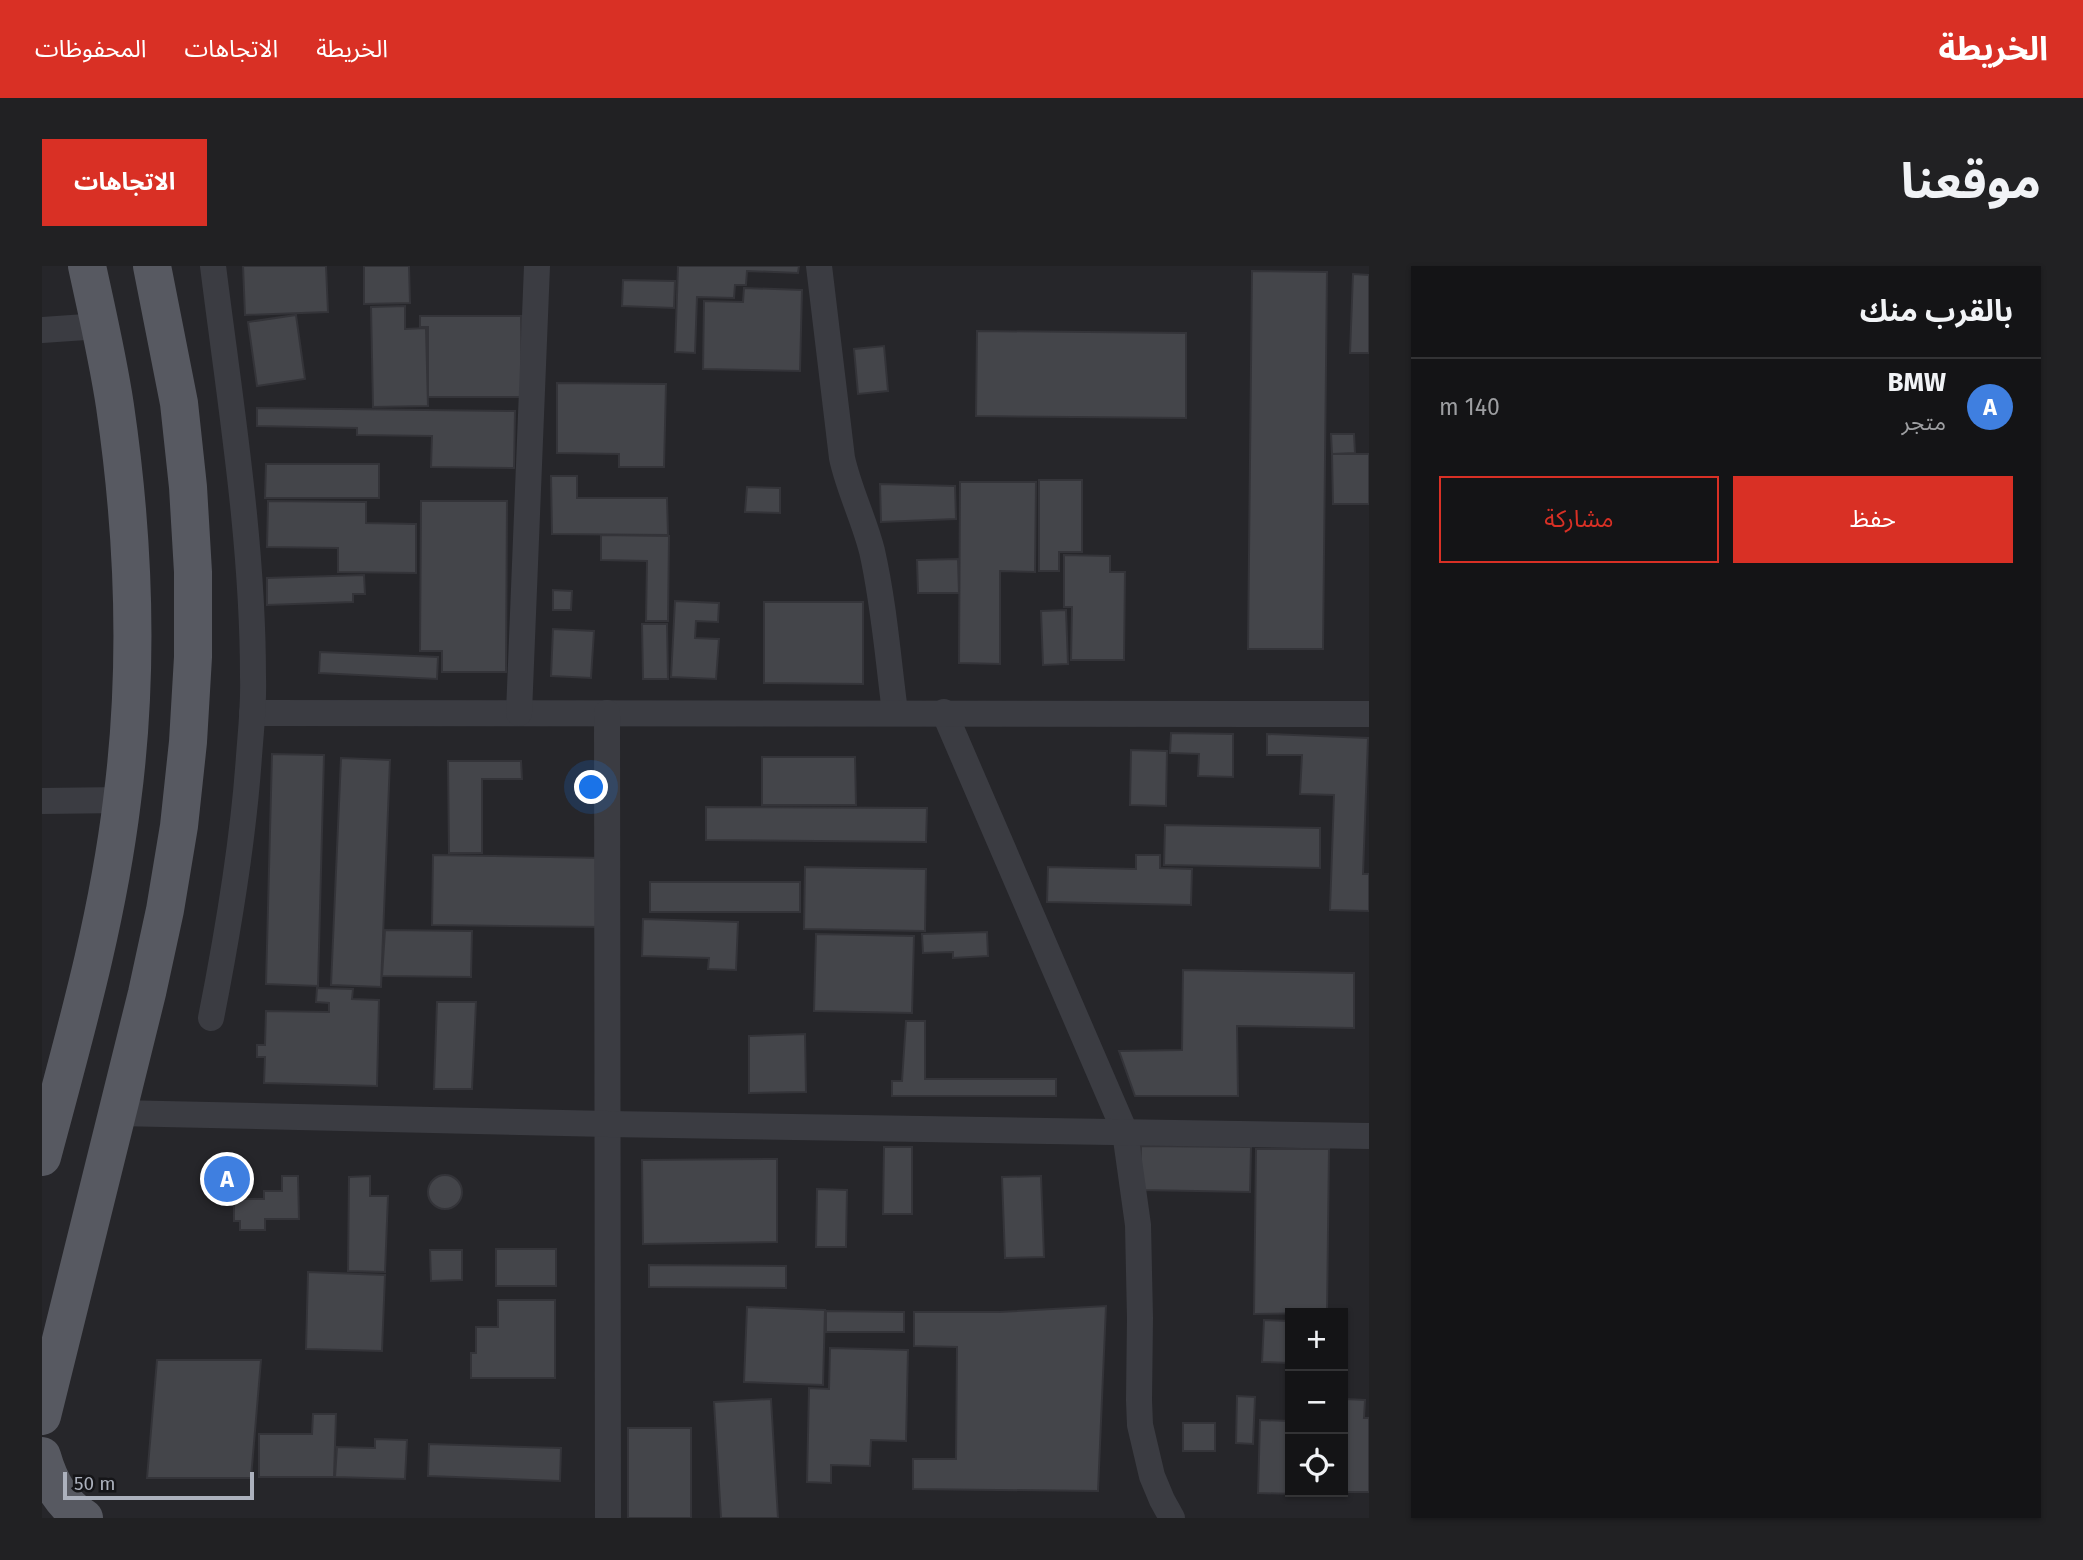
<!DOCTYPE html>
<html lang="ar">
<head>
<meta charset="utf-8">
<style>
	body { margin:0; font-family:"Fira Sans","Noto Sans Arabic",sans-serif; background:#212123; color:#f1f3f6; direction:rtl }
	.controls { position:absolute; right:21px; bottom:21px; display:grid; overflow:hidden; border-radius:0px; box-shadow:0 2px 5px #0004 }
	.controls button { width:63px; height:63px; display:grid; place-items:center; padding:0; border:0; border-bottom:2px solid #333335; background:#141416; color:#f1f3f6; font:35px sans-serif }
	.scale { position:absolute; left:21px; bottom:18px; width:191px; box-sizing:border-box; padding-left:7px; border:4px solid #acb1bd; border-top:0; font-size:19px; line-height:24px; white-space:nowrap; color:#acb1bd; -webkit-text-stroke:5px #151518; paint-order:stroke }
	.you { position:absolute; left:550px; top:522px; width:24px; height:24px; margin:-18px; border:5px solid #fff; border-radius:50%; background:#1a73e8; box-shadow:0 0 0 10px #1a73e833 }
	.badge { display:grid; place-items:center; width:46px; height:46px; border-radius:50%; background:#d93025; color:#fff; font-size:23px; font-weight:700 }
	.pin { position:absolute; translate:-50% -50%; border:4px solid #fff; box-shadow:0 2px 7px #0006 }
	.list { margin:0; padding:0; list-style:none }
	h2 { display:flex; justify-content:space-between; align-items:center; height:91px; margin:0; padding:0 28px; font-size:30px }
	h2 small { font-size:23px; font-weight:400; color:#9d9ea1 }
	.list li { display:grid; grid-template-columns:46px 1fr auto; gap:21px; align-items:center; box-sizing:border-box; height:98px; padding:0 28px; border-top:2px solid #333335 }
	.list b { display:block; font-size:26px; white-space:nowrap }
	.list p { margin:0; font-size:23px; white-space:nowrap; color:#9d9ea1 }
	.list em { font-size:23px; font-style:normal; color:#9d9ea1 }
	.actions { display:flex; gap:14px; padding:21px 28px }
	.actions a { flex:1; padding:16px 0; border:2px solid #d93025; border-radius:0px; text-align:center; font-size:24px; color:#d93025 }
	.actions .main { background:#d93025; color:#fff }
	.icon { flex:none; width:38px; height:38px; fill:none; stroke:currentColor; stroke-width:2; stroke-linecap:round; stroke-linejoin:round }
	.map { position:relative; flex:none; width:1327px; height:1252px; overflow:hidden; direction:ltr; border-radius:0px }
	header { display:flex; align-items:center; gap:42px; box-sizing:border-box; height:98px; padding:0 35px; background:#d93025; color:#fff }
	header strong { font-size:33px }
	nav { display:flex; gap:38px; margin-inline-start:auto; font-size:24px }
	.intro { display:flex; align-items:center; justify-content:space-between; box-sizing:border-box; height:168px; padding:0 42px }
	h1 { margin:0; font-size:49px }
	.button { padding:18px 32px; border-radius:0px; background:#d93025; color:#fff; font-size:24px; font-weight:700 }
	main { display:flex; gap:42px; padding:0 42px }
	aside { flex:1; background:#141416; border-radius:0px; box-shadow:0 2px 5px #0004 }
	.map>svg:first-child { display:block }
</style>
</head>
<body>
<header>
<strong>الخريطة</strong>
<nav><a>الخريطة</a><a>الاتجاهات</a><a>المحفوظات</a></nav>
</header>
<div class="intro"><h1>موقعنا</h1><a class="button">الاتجاهات</a></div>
<main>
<aside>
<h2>بالقرب منك<small></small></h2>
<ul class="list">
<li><span class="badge" style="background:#3f7fe0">A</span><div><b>BMW</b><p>متجر</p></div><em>140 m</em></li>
</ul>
<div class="actions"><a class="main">حفظ</a><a>مشاركة</a></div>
</aside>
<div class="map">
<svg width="1327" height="1252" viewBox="0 0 1327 1252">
	<rect width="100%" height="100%" fill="#1a1a1d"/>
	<path fill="#26262a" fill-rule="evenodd" d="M0 0H1327V1252H0ZM1248 1047H1301V1226H1248Z"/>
	<g fill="#44454a" stroke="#343439" stroke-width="2">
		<path d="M201 0H284L286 46 203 49Z"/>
		<path d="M322 0H367L368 37 322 38Z"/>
		<path d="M636 0H757L756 7 705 5 704 19H693L692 32 655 31 653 87 633 86Z"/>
		<path d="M1210 5 1285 6 1281 383H1206Z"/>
		<path d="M1311 8 1327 9V87H1308Z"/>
		<path d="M581 14 633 15 632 42 580 40Z"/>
		<path d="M702 22 760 24 758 105 661 103 662 35 701 36Z"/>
		<path d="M363 40V63L384 62 386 140 331 141 329 41Z"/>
		<path d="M254 49 263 113 215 120 206 56Z"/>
		<path d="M378 50H479L480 131H386V61H378Z"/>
		<path d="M935 65 1144 67V152L934 150Z"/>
		<path d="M842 80 846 125 816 128 812 83Z"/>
		<path d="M515 117 624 118 622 201H577V188L515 187Z"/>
		<path d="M215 142 473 145 472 202 389 201 390 170 315 169V162L215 160Z"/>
		<path d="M1289 168H1312L1313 187 1290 188Z"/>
		<path d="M1290 188H1327V238H1291Z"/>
		<path d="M224 198H337V232H223Z"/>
		<path d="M509 210H535V232H625L626 269 510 268Z"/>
		<path d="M997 214H1040V286H1017V305H997Z"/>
		<path d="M918 216H994L993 306 958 305V398L917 397Z"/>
		<path d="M838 218 913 220 914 253 839 256Z"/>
		<path d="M705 221 738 222V247L703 246Z"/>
		<path d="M226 235 324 236V257L374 258V307L296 306V282L225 281Z"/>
		<path d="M379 235H465L464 406H400V385H378Z"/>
		<path d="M559 269 627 270 626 355H604L605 295 559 294Z"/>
		<path d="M1022 289 1068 290V306H1083L1082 394H1029L1030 341H1022Z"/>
		<path d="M916 293 917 327H876L875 294Z"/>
		<path d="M322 309 323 328H311V336L225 339V312Z"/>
		<path d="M511 324 530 325 529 344H511Z"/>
		<path d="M633 335 677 337 676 356 654 355 653 372 677 373 674 413 629 411Z"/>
		<path d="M722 336H821V418L722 417Z"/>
		<path d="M1024 344 1026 398 1001 399 999 345Z"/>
		<path d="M600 358H625L626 413H601Z"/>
		<path d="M511 363 552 365 549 412 509 410Z"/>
		<path d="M278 386 396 391 395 413 277 407Z"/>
		<path d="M1129 467 1191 468V511L1156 510 1157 488 1128 487Z"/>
		<path d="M1225 468 1326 472 1321 608H1327V645L1288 644 1292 529 1258 528 1260 489H1225Z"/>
		<path d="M1089 484 1125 485 1124 540 1088 539Z"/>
		<path d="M230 488 282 489 276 720 224 718Z"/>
		<path d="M720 491H813L814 539H720Z"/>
		<path d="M299 492 348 494 339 721 289 719Z"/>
		<path d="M406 495H479L480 513H440V587H407Z"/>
		<path d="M664 541 885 542 884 576 664 574Z"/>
		<path d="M1123 559 1278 562V602L1122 599Z"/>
		<path d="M391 589 563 592 562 661 390 659Z"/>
		<path d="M1094 589H1118V602L1150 603 1149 639 1005 636 1006 601 1094 603Z"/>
		<path d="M763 601 884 603 883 665 762 663Z"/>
		<rect x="608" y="616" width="150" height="30"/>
		<path d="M601 653 696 656 694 704 666 703 667 692 600 690Z"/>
		<path d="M343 664 430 665 429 711 340 710Z"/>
		<path d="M945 666 946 690 911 692V686L881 687 880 668Z"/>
		<path d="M774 668 872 670 870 747 772 745Z"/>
		<path d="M1141 704 1312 707V762L1195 760 1196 830H1093L1077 785 1140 784Z"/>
		<path d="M275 722 311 723 310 733 337 734 335 820 222 817 223 791H215V779H223L224 745 287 746V737L274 736Z"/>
		<path d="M395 736H434L430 823H392Z"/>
		<path d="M864 755H883V813H1014V830H850V815H860Z"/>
		<path d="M763 768 764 826 707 827V770Z"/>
		<path d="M1099 880 1209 881 1208 926 1098 924Z"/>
		<path d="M842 881H870V948H841Z"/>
		<path d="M1214 883H1287L1285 1047 1212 1048Z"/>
		<path d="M735 893V976L601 978 600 894Z"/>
		<circle cx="403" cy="926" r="17"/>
		<path d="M240 910H256L257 953H223V964H198V955H192V933H222V925H240Z"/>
		<path d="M328 910V930H346L343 1006 306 1005 307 911Z"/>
		<path d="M999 910 1002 991 963 992 960 911Z"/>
		<path d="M775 923 805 924 804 981H774Z"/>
		<rect x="454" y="983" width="60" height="37"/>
		<path d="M388 984H420V1014L389 1015Z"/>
		<path d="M607 999 744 1000V1022L607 1021Z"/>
		<path d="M266 1006 343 1009 340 1085 264 1083Z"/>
		<path d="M456 1034H513V1112H429V1087H434V1061H456Z"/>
		<path d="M1064 1040 1056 1225 871 1223V1193H914L915 1081 872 1080V1046H957Z"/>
		<path d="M705 1041 783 1044 781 1119 702 1116Z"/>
		<path d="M784 1045 862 1046V1066H784Z"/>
		<path d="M1222 1054 1248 1055V1097L1220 1096Z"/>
		<path d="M788 1082 866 1084 864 1175 829 1174 828 1200 789 1199V1217L765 1216 767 1122 787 1123Z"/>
		<path d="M115 1094H219L209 1212H105Z"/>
		<path d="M1195 1130 1213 1131 1211 1178 1194 1177Z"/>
		<path d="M729 1133 736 1252H679L672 1136Z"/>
		<path d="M1303 1133 1323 1134 1322 1152H1327V1226H1301Z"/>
		<path d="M271 1148H294L292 1211H217V1168H270Z"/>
		<path d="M1218 1154 1248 1155V1226H1287V1229L1216 1227Z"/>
		<rect x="1141" y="1157" width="32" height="28"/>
		<rect x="586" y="1162" width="63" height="90"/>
		<path d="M333 1173 365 1174 363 1213 293 1211 295 1181 333 1182Z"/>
		<path d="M387 1178 519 1182 518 1215 386 1210Z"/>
	</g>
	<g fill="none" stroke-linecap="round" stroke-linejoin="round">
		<g stroke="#3b3c42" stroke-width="26">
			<path d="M777 0 800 192C807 224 822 253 830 285 842 338 846 393 853 446"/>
			<path d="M0 64 58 60"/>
			<path d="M902 446 1083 866 1096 959 1098 1052 1097 1134 1098 1159 1110 1210 1120 1234 1130 1252"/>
			<path d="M210 447 1327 448"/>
			<path d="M477 447 495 0"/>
			<path d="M565 447 566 1252"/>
			<path d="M0 535 81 534"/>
			<path d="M169 752C186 666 201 579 207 490 209 464 212 438 211 411 211 274 188 136 171 0"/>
			<path d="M75 847 566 858 1327 870"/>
		</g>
		<g stroke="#575961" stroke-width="38">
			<path d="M0 891C32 771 65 658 80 535 97 405 92 270 73 140 66 93 55 46 45 0"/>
			<path d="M0 1150 105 727 123 644 137 560 146 476 151 391V306L146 221 137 137 110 0"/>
			<path d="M0 1190C7 1215 19 1238 42 1252"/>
		</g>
	</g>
</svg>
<div class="controls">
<button>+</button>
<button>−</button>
<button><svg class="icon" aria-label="locate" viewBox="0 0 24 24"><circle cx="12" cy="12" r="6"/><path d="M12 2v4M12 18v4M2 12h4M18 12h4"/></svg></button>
</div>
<div class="scale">50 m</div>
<div class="you"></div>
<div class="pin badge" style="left:185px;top:913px;background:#3f7fe0">A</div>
</div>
</main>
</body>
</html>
